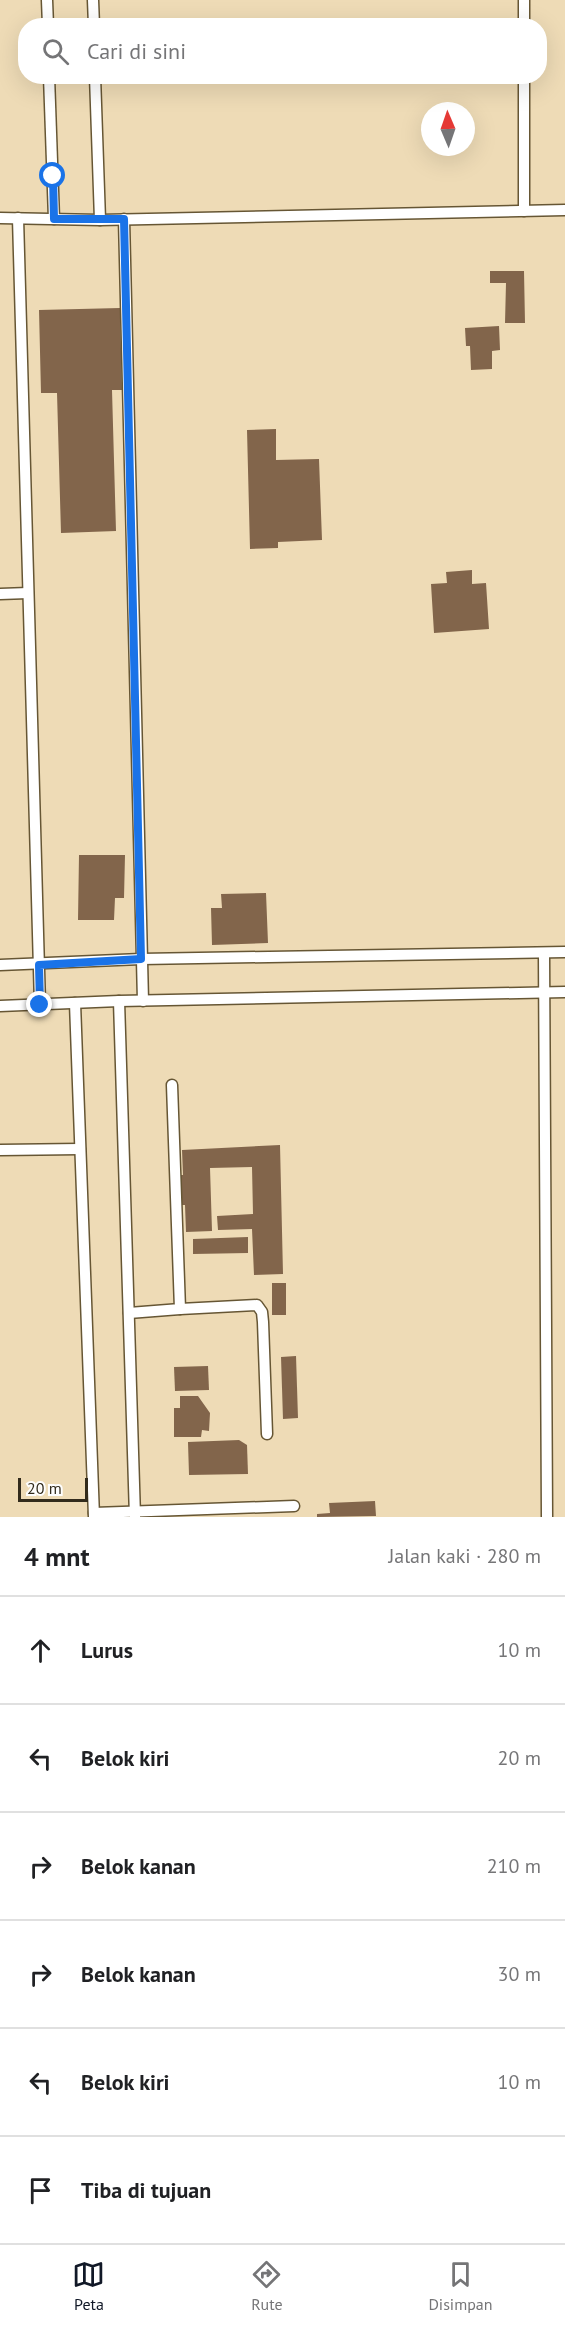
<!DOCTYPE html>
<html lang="id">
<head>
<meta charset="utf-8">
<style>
	body { margin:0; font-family:"PT Sans",sans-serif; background:#f2f2f2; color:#202124 }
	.compass { position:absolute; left:421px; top:102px; width:54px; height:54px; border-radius:50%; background:#fff; box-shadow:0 6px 24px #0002; rotate:358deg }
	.scale { position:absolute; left:18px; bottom:15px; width:70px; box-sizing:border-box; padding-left:6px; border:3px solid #322b1c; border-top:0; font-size:16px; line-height:21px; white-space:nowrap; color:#322b1c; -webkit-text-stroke:4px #fefefe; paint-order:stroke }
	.stop { position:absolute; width:18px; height:18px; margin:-14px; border:4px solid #1a73e8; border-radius:50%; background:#fff }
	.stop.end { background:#1a73e8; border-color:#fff; box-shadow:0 2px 6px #0008 }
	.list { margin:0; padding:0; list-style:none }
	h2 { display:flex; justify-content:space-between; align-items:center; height:78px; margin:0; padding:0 24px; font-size:26px }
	h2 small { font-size:20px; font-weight:400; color:#757577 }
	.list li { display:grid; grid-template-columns:39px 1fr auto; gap:18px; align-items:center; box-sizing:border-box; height:108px; padding:0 24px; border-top:2px solid #e0e0e0 }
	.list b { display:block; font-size:22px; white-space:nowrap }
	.list em { font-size:20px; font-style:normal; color:#757577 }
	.icon { flex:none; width:33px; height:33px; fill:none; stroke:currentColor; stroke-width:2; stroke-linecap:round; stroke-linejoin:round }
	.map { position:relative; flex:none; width:565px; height:1517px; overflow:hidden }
	.search { position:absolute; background:#fff; box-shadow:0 6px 24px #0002; left:18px; right:18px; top:18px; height:66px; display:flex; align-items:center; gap:15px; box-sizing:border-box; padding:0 21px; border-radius:24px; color:#757577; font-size:22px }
	.sheet { height:726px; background:#fff }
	nav { display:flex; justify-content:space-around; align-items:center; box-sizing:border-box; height:84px; border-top:2px solid #e0e0e0; background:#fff; font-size:16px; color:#757577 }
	nav a { display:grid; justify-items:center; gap:3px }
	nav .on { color:#111827 }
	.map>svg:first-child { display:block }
</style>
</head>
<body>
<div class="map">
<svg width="565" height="1517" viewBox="0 0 565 1517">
	<rect width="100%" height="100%" fill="#eedbb6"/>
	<g fill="#82654b">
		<path d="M490 271H524L525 323H505L506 283H490Z"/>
		<path d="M120 308 122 390H112L116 531 61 533 57 393H41L39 310Z"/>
		<path d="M499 326 500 350 492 351V369L471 370 470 346H466L465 328Z"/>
		<path d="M276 429V460L319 459 322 540 278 542V548L250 549 247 430Z"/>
		<path d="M472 570V584L486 583 489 629 434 633 431 584 447 583 446 572Z"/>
		<path d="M79 855H125L124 898H115L114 920H78Z"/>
		<path d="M266 893 268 943 212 945 211 908H222L221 894Z"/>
		<path d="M280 1145 283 1274 254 1275 252 1229 218 1230 217 1216 253 1214 252 1167 210 1168 212 1231 186 1232 185 1205H180L179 1175H183L182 1150Z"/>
		<path d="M248 1237V1253L193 1254V1239Z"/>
		<rect x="272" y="1283" width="14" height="32"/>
		<path d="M296 1356 298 1418 283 1419 281 1357Z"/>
		<path d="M208 1366 209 1390 175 1391 174 1367Z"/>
		<path d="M180 1396H198L210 1413 209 1431 202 1430 201 1437H174V1408H180Z"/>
		<path d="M239 1440 247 1445 248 1474 189 1475 188 1442Z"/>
		<path d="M375 1501 376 1516 317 1517V1514L330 1513 329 1503Z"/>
	</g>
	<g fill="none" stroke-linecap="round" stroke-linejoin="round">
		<g stroke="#665634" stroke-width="13">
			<g id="lane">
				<path d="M47 0 48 26"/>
				<path d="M93 0 94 26"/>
				<path d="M524 0V26"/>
				<path d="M49 76 54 219"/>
				<path d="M95 76 100 220"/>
				<path d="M524 76V211"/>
				<path d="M0 218 100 220 565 210"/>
				<path d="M18 218 40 1005"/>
				<path d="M124 219 143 1001"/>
				<path d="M0 594 28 593"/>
				<path d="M544 953 547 1517"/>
				<path d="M0 965 141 959 565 952"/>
				<path d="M119 1001 135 1517"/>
				<path d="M75 1003 94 1517"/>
				<path d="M0 1006 119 1001 565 992"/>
				<path d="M0 1150 80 1149"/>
				<path d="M180 1309 257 1305 262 1312 263 1322 267 1434"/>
				<path d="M129 1313 180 1309 172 1085"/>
				<path d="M94 1513 294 1506"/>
			</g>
		</g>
		<use href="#lane" stroke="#fff" stroke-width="10"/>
	</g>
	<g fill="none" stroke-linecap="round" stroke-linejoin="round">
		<path stroke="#1a73e8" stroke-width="8" d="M40 1005 39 965 141 959 124 219H54L53 176"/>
	</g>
</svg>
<svg class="compass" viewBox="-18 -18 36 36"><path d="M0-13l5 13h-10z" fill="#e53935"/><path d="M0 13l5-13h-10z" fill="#757577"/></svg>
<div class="scale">20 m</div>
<div class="stop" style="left:53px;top:176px"></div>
<div class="stop end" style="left:40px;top:1005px"></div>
<div class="search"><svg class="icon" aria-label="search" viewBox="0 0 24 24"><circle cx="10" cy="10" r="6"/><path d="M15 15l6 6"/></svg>Cari di sini</div>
</div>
<section class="sheet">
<h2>4 mnt<small>Jalan kaki · 280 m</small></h2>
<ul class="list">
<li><svg class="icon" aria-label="ahead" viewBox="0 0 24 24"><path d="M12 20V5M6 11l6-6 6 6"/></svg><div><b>Lurus</b></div><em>10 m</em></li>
<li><svg class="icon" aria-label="left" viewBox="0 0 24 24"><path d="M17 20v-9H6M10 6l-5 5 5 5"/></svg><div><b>Belok kiri</b></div><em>20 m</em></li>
<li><svg class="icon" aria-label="right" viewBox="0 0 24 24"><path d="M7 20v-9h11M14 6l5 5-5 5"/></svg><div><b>Belok kanan</b></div><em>210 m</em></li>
<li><svg class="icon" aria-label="right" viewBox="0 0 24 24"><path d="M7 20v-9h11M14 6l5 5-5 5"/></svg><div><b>Belok kanan</b></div><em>30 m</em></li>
<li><svg class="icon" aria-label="left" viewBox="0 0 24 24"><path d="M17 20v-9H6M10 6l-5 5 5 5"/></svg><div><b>Belok kiri</b></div><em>10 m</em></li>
<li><svg class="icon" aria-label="arrive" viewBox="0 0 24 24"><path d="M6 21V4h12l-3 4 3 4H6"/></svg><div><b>Tiba di tujuan</b></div></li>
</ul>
</section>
<nav>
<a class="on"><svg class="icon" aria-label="map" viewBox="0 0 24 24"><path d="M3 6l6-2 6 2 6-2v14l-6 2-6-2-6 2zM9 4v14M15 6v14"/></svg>Peta</a>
<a><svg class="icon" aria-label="directions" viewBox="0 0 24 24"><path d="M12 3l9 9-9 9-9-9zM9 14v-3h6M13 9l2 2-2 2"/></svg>Rute</a>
<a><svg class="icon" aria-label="saved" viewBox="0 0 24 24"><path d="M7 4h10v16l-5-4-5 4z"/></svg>Disimpan</a>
</nav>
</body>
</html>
